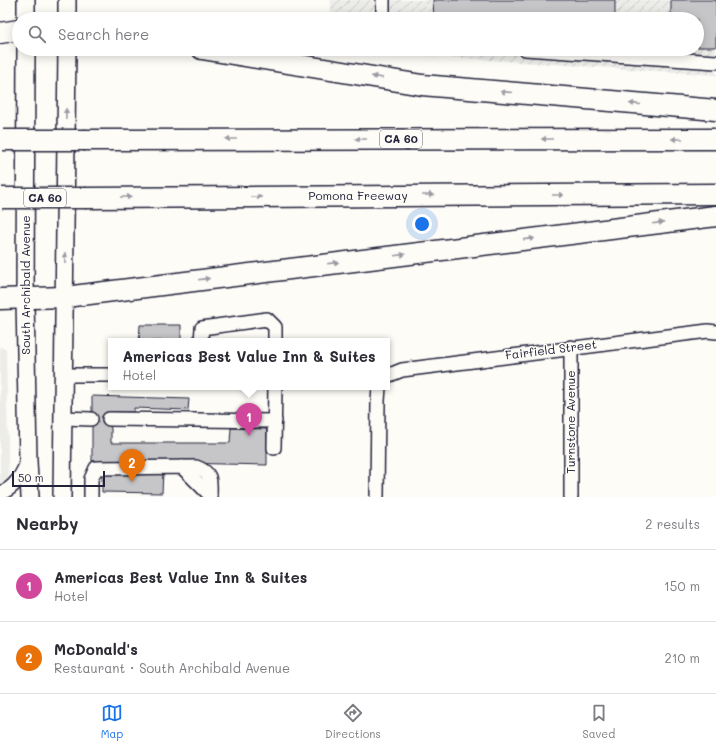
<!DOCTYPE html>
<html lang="en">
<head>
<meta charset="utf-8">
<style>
	body { margin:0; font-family:Mali,sans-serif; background:#f7f7f7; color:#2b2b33 }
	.scale { position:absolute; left:12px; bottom:10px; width:93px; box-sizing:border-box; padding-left:4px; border:2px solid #22223b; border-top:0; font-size:11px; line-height:14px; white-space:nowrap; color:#22223b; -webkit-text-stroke:3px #fdfcf7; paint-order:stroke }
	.you { position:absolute; left:422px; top:224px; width:14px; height:14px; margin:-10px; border:3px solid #fff; border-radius:50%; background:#1a73e8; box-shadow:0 0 0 6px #1a73e833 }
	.badge { display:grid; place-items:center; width:26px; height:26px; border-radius:50%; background:#1a73e8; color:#fff; font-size:13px; font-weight:700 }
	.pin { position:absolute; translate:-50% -33px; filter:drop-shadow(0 1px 2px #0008) }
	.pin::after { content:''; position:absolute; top:21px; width:14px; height:12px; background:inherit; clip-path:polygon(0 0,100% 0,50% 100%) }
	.popup { position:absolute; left:108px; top:338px; width:282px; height:52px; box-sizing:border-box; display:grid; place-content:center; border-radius:0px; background:#fff; filter:drop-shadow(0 1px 3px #0005); font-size:13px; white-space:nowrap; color:#7c7c81 }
	.popup b { font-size:15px; color:#2b2b33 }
	.popup::after { content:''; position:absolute; left:50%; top:100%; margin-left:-8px; border:8px solid transparent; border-top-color:#fff }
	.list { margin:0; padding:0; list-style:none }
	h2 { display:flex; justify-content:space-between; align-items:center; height:52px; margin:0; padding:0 16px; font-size:17px }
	h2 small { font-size:13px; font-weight:400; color:#7c7c81 }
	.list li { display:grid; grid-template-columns:26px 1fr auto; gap:12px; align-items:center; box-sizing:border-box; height:72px; padding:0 16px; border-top:1px solid #e1e1e2 }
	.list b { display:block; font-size:15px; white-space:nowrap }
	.list p { margin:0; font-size:13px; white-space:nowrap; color:#7c7c81 }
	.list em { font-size:13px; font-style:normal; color:#7c7c81 }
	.icon { flex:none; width:22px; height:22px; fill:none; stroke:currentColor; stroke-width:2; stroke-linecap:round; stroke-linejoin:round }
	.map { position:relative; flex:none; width:716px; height:497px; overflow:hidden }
	.search { position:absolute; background:#fff; box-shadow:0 2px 10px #0003; left:12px; right:12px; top:12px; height:44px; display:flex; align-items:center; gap:10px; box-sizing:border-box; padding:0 14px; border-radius:22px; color:#7c7c81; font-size:15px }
	.sheet { height:196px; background:#fff }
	nav { display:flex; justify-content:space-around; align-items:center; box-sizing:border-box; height:56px; border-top:1px solid #e1e1e2; background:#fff; font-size:11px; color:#7c7c81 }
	nav a { display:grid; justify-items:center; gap:2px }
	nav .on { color:#1a73e8 }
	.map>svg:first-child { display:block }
</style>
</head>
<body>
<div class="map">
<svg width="716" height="497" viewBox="0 0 716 497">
	<defs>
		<pattern id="industrial-furrows" width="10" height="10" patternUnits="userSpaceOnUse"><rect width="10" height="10" fill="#ecece9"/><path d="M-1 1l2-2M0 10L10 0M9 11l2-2" fill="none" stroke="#cacac9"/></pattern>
	</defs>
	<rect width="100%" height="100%" fill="#fdfcf7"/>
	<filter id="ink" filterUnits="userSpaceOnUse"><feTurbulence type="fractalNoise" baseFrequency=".025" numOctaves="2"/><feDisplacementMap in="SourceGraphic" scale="8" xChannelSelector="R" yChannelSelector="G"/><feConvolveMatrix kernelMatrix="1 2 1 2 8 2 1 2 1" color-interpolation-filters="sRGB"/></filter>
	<g filter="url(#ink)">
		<path fill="#ecece9" d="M0 346 6 350 9 497H0Z"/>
		<path fill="url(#industrial-furrows)" d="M331 0H716V75L388 53 368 49H697V19H331Z"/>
		<g fill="#c6c6c8" stroke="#22223b">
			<path d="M433 0H615V19H434Z"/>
			<path d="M671 0H716V47H697V19H671Z"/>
			<path d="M140 325H181V341H139Z"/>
			<path d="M92 396 189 399 188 410 134 408V412H113L114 415 105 422 111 428V443H230L231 428 267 429V465L92 461Z"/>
			<path d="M163 471 162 493 102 492V472Z"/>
		</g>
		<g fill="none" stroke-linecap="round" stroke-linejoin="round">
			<g stroke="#22223b" stroke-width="16">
				<g id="minor">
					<path d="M383 19V0"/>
					<path d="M525 49 716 62"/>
					<path d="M201 341 202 328 267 319 275 327V341"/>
					<path d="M64 375H111"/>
					<path d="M387 376 402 370 708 331 716 332"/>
					<path d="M63 418 91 419"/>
					<path d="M109 419 275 421"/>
					<path d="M274 448 275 387"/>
					<path d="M182 467 210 495"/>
					<path d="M0 493C15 489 22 474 28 461"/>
					<path d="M91 497V479L96 468 196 467C213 473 210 481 210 497"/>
					<path d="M377 497 378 401 379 387"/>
					<path d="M571 497V347"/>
				</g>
			</g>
			<g stroke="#22223b" stroke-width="20">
				<g id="major">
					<path d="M67 0V19"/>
					<path d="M26 19V0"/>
					<path d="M26 49 25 299 28 461 30 497"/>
					<path d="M62 497 67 49"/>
				</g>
			</g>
			<g stroke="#22223b" stroke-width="23">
				<g id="highway">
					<path d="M0 33 19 30"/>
					<path d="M202 49 422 85 716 110"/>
					<path d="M86 140 716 139"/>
					<path d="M87 198 716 194"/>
					<path d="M0 299 65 297 716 216"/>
				</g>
			</g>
			<use href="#minor" stroke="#fdfcf7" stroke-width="13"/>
			<use href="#major" stroke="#fdfcf7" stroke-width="17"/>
			<use href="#highway" stroke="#fdfcf7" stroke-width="20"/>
			<g stroke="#22223b" stroke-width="23" stroke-linecap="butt">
				<g id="highway-bridge">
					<path d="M3 140H86"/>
					<path d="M2 198H87"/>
				</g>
			</g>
			<use href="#highway-bridge" stroke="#fdfcf7" stroke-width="20"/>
		</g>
		<defs><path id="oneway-solid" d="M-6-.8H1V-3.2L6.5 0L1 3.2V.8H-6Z"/></defs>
		<g fill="#9a9aa2">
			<use href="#oneway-solid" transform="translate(377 77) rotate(-171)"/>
			<use href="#oneway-solid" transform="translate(506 92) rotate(-175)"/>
			<use href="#oneway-solid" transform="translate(635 104) rotate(-175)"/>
			<use href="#oneway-solid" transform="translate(66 114) rotate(-89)"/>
			<use href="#oneway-solid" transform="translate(231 139) rotate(180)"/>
			<use href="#oneway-solid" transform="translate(361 139) rotate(180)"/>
			<use href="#oneway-solid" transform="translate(547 139) rotate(180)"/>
			<use href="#oneway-solid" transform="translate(677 139) rotate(180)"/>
			<use href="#oneway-solid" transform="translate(428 195)"/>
			<use href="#oneway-solid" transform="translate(558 195)"/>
			<use href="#oneway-solid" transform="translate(126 197)"/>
			<use href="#oneway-solid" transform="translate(256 197)"/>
			<use href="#oneway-solid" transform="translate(658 223) rotate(-7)"/>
			<use href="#oneway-solid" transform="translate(529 239) rotate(-7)"/>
			<use href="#oneway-solid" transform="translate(400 255) rotate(-7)"/>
			<use href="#oneway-solid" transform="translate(65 258) rotate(-89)"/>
			<use href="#oneway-solid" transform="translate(333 263) rotate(-7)"/>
			<use href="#oneway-solid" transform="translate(204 279) rotate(-7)"/>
		</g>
	</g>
	<g text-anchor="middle" stroke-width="3" stroke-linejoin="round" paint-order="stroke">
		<g fill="#fdfcf7" stroke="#646373" stroke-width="1">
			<rect x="380" y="130" width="42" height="18" rx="3"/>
			<rect x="24" y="189" width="42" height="18" rx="3"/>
		</g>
		<g font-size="11" font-weight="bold" fill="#22223b">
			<text x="401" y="143">CA 60</text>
			<text x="45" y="202">CA 60</text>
		</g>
		<g font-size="12" fill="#22223b" stroke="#fdfcf7">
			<text x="358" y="200">Pomona Freeway</text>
			<text transform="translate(26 285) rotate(-90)" y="4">South Archibald Avenue</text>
			<text transform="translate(551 350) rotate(-7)" y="4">Fairfield Street</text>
			<text transform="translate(571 422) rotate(-90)" y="4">Turnstone Avenue</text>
		</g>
	</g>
</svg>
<div class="scale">50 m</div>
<div class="you"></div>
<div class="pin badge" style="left:249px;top:436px;background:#d1479c">1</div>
<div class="popup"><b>Americas Best Value Inn &amp; Suites</b>Hotel</div>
<div class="pin badge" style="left:132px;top:482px;background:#e8710a">2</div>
<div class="search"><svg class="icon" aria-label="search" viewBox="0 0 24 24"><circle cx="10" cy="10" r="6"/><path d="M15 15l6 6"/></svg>Search here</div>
</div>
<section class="sheet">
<h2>Nearby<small>2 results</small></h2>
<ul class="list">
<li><span class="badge" style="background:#d1479c">1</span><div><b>Americas Best Value Inn &amp; Suites</b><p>Hotel</p></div><em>150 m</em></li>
<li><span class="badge" style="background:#e8710a">2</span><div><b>McDonald's</b><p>Restaurant · South Archibald Avenue</p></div><em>210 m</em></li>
</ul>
</section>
<nav>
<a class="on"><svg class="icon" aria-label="map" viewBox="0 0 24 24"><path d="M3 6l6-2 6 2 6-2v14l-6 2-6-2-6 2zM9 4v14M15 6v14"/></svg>Map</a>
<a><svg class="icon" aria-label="directions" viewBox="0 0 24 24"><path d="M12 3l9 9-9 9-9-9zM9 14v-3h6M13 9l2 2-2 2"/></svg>Directions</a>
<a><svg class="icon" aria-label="saved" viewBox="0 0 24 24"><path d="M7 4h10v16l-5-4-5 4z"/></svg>Saved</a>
</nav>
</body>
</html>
